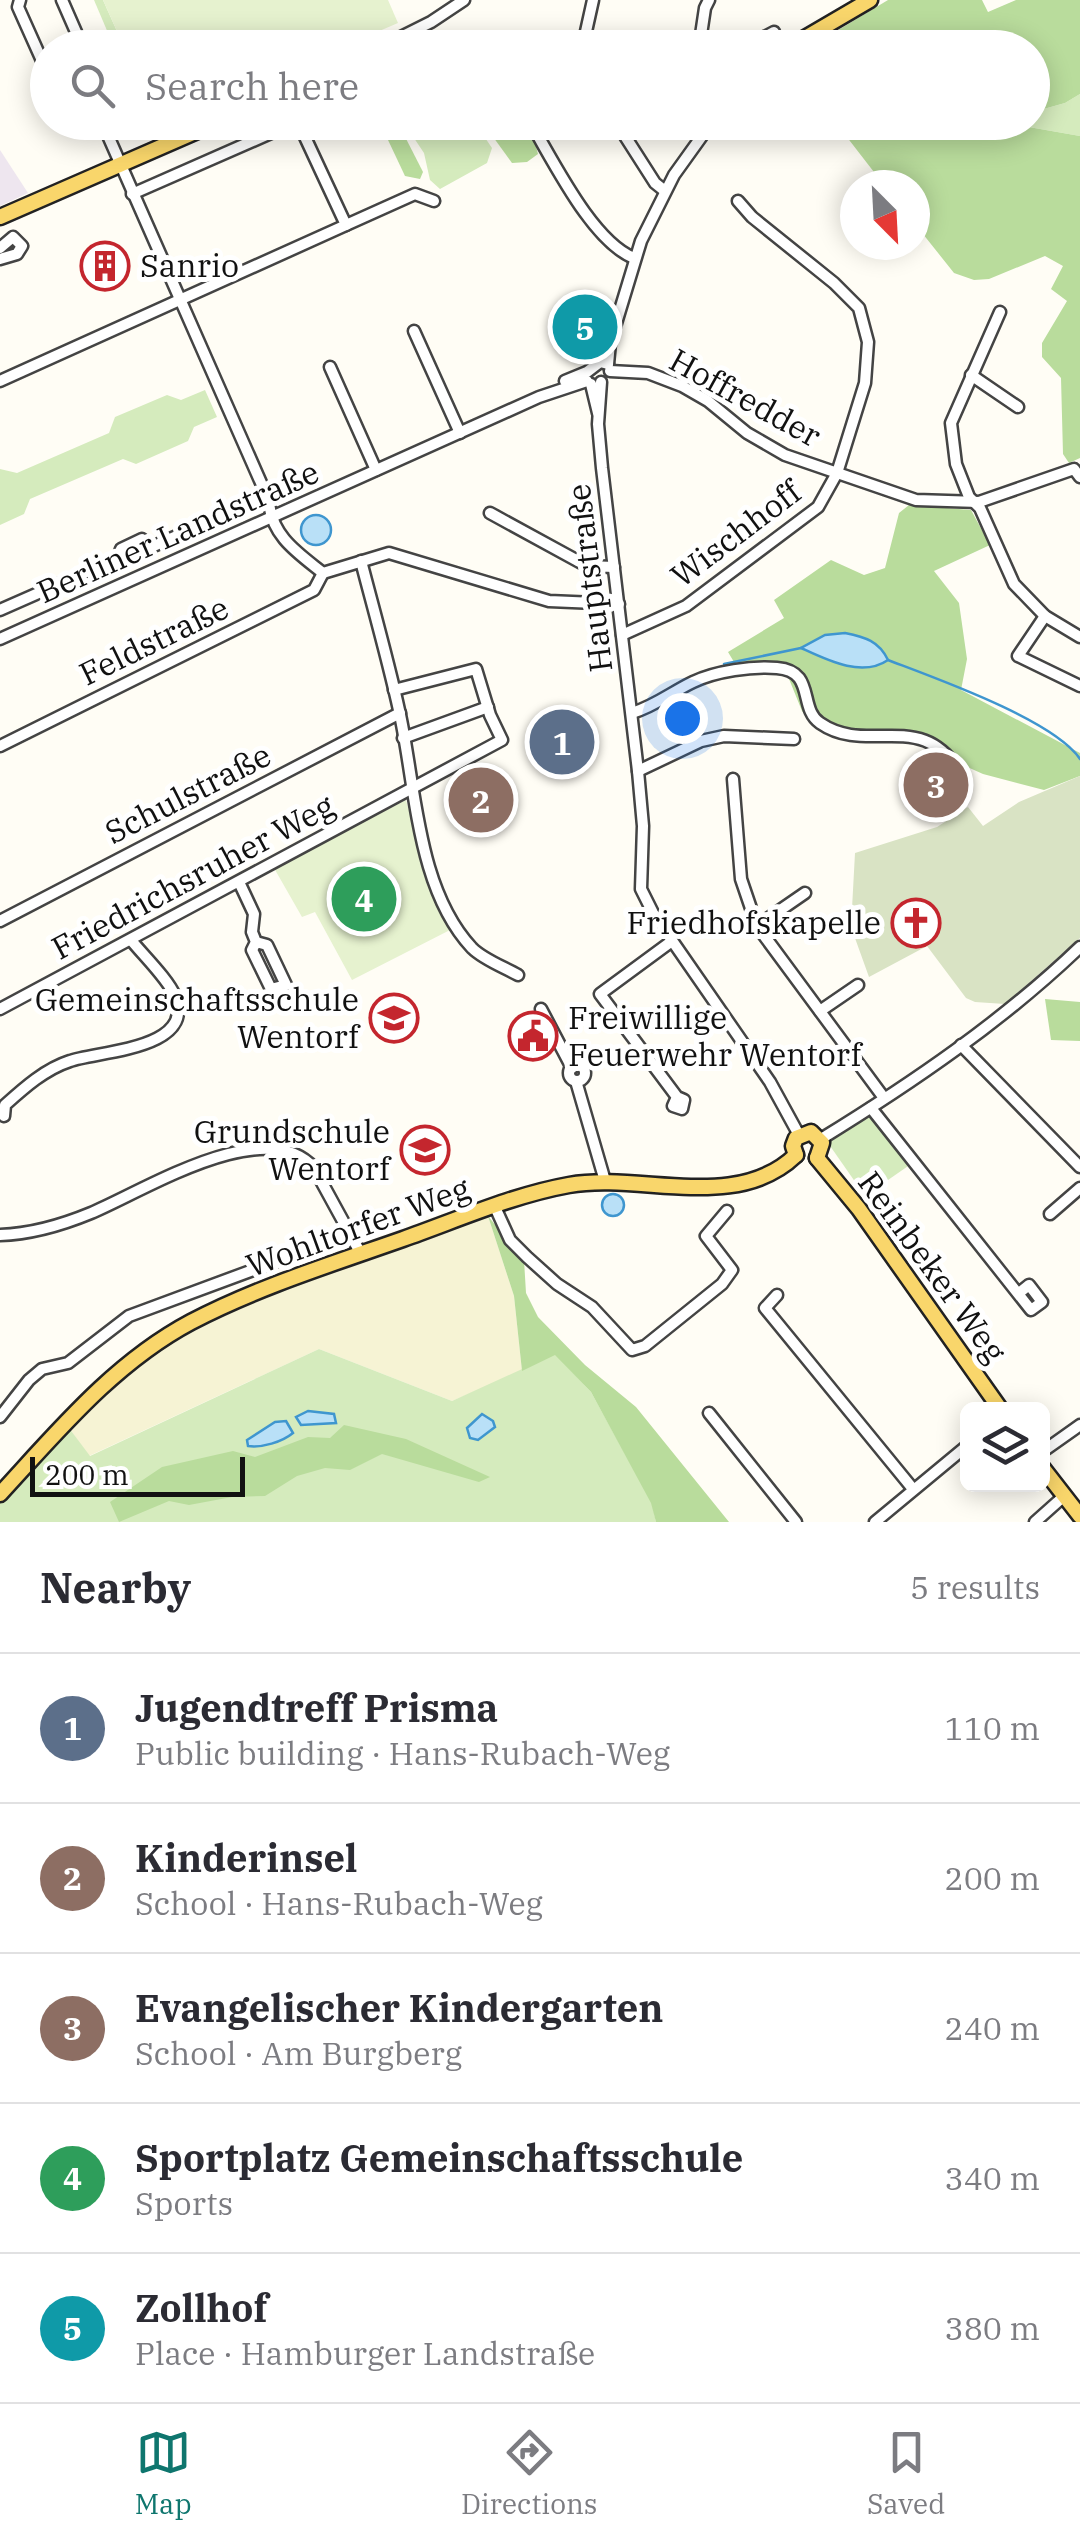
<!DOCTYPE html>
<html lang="en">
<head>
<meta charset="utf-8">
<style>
	body { margin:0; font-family:"IBM Plex Serif",serif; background:#f2f2f3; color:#2b2b33 }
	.controls { position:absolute; right:30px; bottom:30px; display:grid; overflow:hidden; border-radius:15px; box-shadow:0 5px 25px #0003 }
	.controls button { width:90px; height:90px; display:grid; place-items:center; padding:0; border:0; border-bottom:2px solid #e1e1e2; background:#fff; color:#2b2b33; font:50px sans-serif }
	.compass { position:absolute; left:840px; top:170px; width:90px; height:90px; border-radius:50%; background:#fff; box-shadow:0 5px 25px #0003; rotate:156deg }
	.scale { position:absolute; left:30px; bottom:25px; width:215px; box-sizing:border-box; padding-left:10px; border:5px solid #111; border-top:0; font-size:28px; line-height:35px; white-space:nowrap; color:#111; -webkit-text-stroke:8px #fff; paint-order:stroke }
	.you { position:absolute; left:682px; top:718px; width:35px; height:35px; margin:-25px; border:8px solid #fff; border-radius:50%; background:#1a73e8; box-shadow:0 0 0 15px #1a73e833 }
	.badge { display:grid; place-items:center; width:65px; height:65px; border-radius:50%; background:#0f766e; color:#fff; font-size:32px; font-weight:700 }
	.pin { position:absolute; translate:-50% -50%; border:5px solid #fff; box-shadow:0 2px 10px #0006 }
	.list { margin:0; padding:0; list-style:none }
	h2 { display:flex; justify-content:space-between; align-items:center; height:130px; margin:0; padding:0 40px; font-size:42px }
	h2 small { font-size:32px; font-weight:400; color:#7c7c81 }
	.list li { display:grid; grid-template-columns:65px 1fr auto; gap:30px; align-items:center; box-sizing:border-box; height:150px; padding:0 40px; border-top:2px solid #e1e1e2 }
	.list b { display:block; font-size:38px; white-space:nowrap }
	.list p { margin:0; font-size:32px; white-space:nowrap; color:#7c7c81 }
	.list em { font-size:32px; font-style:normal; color:#7c7c81 }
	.icon { flex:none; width:55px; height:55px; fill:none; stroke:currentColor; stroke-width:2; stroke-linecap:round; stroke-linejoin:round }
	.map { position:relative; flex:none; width:1080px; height:1522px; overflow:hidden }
	.search { position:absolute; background:#fff; box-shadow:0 5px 25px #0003; left:30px; right:30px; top:30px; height:110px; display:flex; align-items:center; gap:25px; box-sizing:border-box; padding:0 35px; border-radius:55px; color:#7c7c81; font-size:38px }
	.sheet { height:880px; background:#fff }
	nav { display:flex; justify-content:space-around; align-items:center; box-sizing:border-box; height:140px; border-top:2px solid #e1e1e2; background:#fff; font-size:28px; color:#7c7c81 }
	nav a { display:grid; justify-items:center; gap:5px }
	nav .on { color:#0f766e }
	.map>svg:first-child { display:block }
</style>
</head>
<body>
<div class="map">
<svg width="1080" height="1522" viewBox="0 0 1080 1522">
	<rect width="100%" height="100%" fill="#fffdf5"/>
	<path fill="#eee6ef" d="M0 150 28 193 0 206Z"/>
	<path fill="#f6f3d4" d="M488 1216 514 1296 522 1371 452 1401 319 1349 89 1456 69 1428 118 1377 190 1327 251 1298Z"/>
	<g fill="#d5ebbd">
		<path d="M94 0H103L124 47H114Z"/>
		<path d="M1080 94V136L1006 123 1032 122 1033 112 1065 103Z"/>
		<path d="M412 122 475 123 492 148 487 163 440 189 430 180 424 153 408 129Z"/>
		<path d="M205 390 217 417 194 427 188 441 136 464 123 459 30 499 24 514 0 525V469L17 473 109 433 115 417 167 395 181 400Z"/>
		<path d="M871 1114 911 1164 865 1196 828 1143Z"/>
		<path d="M319 1349 452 1401 555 1354 591 1392 652 1503 656 1522H0V1503L69 1428 90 1456Z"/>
	</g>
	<g fill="#b9dc9c">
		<path d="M888 0H982L988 12 1016 0H1080V94L1065 103 1033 112 1032 48 810 47Z"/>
		<path d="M380 123H398L423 172 420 179 405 176Z"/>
		<path d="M483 123H522L534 139 538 154 527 162 512 163Z"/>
		<path d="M836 123H1006L1080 136V458L1069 463 1063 454 1061 378 1042 357V343L1067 301 1051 289 1063 266 1045 256 989 279 974 280 954 273 915 224V185H884Z"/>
		<path d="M909 505 971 510 990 545 934 571 959 603 967 659 961 690 1080 753V776L1044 790 983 774 916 744 854 739 817 729 802 711 783 664 734 662 728 652 784 618 774 600 831 560 864 575 885 568 899 513Z"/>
		<path d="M1045 999 1080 1002V1041L1051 1040Z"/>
		<path d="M488 1216 524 1260 526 1293 538 1317 585 1365 636 1407 729 1522H656L651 1503 591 1392 555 1355 522 1371 514 1296Z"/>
		<path d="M344 1425 406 1439 490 1477 479 1482 382 1454 350 1470 325 1468 297 1476 265 1496 232 1497 189 1505 169 1501 119 1522 110 1502 162 1467 233 1451 255 1457 308 1437 330 1438Z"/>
	</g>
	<path fill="#d9e3c4" d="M1080 776V938L1005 1004 975 1002 966 998 927 946 869 977 851 927 855 853 937 827 968 807 983 826 1019 802Z"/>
	<g fill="#e6f2cf">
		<path d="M103 0H388L398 23 342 47H124Z"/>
		<path d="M406 800 429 881 452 929 352 980 315 912 302 917 274 868Z"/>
	</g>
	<g fill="#b9e0f7" stroke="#3f96cf" stroke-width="2.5">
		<circle cx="316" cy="530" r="15"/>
		<path d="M845 633C865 637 879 641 888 660 862 678 827 660 801 648L825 635Z"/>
		<circle cx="613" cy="1205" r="11"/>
		<path d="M308 1411 334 1414 336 1423 301 1425 296 1417Z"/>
		<path d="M482 1414 493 1421 495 1427 478 1440 470 1438 467 1428Z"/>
		<path d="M286 1421 293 1433C282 1442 262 1448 248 1446L247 1440 275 1422Z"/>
	</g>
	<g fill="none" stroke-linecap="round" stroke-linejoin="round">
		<g stroke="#3f96cf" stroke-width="2.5">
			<path d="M888 660C935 678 1054 720 1080 759"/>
			<path d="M724 664 801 648"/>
		</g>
		<g stroke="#444" stroke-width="15">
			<g id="minor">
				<path d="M20 0 18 7 48 74"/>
				<path d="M62 0 83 48"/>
				<path d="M379 48 431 22 464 0"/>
				<path d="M592 48 583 45 593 0"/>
				<path d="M699 48 705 8 709 0"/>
				<path d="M744 48 774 32"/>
				<path d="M102 122 269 501C271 536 298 553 323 573L389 553 549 601 619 604"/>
				<path d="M530 122C554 162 592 241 634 258"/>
				<path d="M616 122 655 183 665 191"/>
				<path d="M132 194 296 122"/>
				<path d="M346 225 415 194 434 201"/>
				<path d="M0 248 13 237 22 246 17 254 0 259"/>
				<path d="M1000 312 951 423 956 464 969 497 980 508 1014 584 1045 616 1080 637"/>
				<path d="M414 331 460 433"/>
				<path d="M608 364 610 343 641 241 674 175 712 122"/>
				<path d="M330 367 376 470"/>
				<path d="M610 371 648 373 682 386 708 401 747 433 785 455 916 500 979 502 1074 469 1080 477"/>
				<path d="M971 375 1018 407"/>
				<path d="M0 381 346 225 298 122"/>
				<path d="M565 381 587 372 600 362 608 364"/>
				<path d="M601 382 598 424 602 468 638 771 643 826 641 889 653 913 770 1082 799 1135"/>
				<path d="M591 384 598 413"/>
				<path d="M490 513 587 566 614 567"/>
				<path d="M361 561C374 611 388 660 399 710 416 785 416 888 472 948 484 960 504 967 518 975"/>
				<path d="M0 610 118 558 121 549 142 539 147 549 247 505"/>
				<path d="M1045 616 1018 656 1080 686"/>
				<path d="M622 635 686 606 818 507 837 473 865 383 868 342 859 308 834 283 752 217 738 201"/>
				<path d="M0 639 539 397 587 381"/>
				<path d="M632 713C655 706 672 692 693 682 716 671 752 666 777 668 816 671 798 708 820 723 869 757 924 705 963 778"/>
				<path d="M403 738 488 707"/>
				<path d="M0 746 314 590 323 573"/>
				<path d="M638 771 701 741 724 736 794 739"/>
				<path d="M733 779 741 879 757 926 884 1098"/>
				<path d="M239 882 254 914 252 932 256 942 252 950 271 989 286 985 267 945 256 942"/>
				<path d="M0 921 400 713"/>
				<path d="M757 926 805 893"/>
				<path d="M672 941 600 994 677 1097 684 1100 682 1109 673 1106 677 1097"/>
				<path d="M0 1009 502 740 490 715 476 669 394 690"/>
				<path d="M541 1009 572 1068"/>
				<path d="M820 1011 858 985"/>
				<path d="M961 1045 1080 1167"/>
				<circle cx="577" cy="1073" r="8"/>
				<path d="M576 1081 605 1181"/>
				<path d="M871 1108 1031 1310 1042 1302 1029 1285 1019 1293"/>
				<path d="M4 1116 5 1105C24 1088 45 1069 70 1061 97 1051 197 1050 175 996 168 979 143 955 131 940"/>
				<path d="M821 1139C912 1083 1003 1021 1080 947"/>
				<path d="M495 1207 510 1240 527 1257 557 1284 592 1307 632 1350 645 1346 722 1284 732 1270 706 1236 727 1211"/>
				<path d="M1050 1214 1080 1188"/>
				<path d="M0 1235C31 1234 62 1225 91 1213 144 1191 265 1113 314 1168L361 1254"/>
				<path d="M777 1295 765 1308 913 1489"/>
				<path d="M709 1413 796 1522"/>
				<path d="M0 1417 29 1380 42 1369 68 1363 129 1316 350 1234"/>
				<path d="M1042 1452 1080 1425"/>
				<path d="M875 1522 968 1445"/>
				<path d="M1035 1522 1063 1497"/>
			</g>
		</g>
		<g stroke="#222" stroke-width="19">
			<g id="major">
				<path d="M788 48 870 0"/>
				<path d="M0 217 218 122"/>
				<path d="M796 1155 793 1146 796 1138 811 1132 822 1143 817 1158"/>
				<path d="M817 1158 859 1209 1001 1410"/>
				<path d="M1042 1467 1080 1516"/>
				<path d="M0 1494C58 1431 114 1363 191 1322 258 1287 332 1264 403 1239 457 1220 513 1195 569 1185 642 1172 736 1213 796 1155"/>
			</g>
		</g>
		<use href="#minor" stroke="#fff" stroke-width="10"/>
		<use href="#major" stroke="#f9d66b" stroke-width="14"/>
	</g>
	<defs>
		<g id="building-ring" transform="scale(2.5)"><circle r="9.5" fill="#fff" stroke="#c4262e" stroke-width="1.5"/><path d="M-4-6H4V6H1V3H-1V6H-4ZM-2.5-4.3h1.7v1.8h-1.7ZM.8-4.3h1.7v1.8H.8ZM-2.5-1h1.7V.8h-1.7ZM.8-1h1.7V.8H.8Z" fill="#c4262e"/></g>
		<g id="church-ring" transform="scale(2.5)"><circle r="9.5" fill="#fff" stroke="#c4262e" stroke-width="1.5"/><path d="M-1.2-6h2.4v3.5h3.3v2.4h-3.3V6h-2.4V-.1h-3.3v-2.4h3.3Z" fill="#c4262e"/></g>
		<g id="school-ring" transform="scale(2.5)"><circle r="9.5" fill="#fff" stroke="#c4262e" stroke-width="1.5"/><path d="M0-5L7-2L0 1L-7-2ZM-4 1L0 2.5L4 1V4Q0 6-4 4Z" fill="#c4262e"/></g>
		<g id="civic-ring" transform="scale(2.5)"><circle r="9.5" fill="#fff" stroke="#c4262e" stroke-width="1.5"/><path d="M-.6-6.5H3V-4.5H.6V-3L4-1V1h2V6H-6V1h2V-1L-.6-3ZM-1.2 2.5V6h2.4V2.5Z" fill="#c4262e"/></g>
	</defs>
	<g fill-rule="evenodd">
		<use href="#building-ring" x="105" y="266"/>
		<use href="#church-ring" x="916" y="923"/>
		<use href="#school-ring" x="394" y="1018"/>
		<use href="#civic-ring" x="533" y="1036"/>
		<use href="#school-ring" x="425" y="1150"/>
	</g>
	<g text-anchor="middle" stroke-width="10" stroke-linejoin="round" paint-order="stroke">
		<g font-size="32" fill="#111" stroke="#fff" text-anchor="end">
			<text x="140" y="277" text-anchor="start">Sanrio</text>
			<text x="881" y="934">Friedhofskapelle</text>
			<text x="359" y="1011">Gemeinschaftsschule<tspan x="359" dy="37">Wentorf</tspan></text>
			<text x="568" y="1029" text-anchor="start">Freiwillige<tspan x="568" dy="37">Feuerwehr Wentorf</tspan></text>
			<text x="390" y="1143">Grundschule<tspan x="390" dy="37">Wentorf</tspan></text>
		</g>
		<g font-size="32" fill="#111" stroke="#fff">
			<text transform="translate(745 398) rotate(29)" y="11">Hoffredder</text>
			<text transform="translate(178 532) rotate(-24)" y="11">Berliner Landstraße</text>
			<text transform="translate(736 534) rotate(-37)" y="11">Wischhoff</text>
			<text transform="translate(590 578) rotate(-97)" y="11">Hauptstraße</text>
			<text transform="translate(154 641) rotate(-26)" y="11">Feldstraße</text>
			<text transform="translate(188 794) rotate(-27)" y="11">Schulstraße</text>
			<text transform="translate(193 877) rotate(-28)" y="11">Friedrichsruher Weg</text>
			<text transform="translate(358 1227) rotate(-20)" y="11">Wohltorfer Weg</text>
			<text transform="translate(932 1267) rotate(54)" y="11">Reinbeker Weg</text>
		</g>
	</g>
</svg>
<div class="controls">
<button><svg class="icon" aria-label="layers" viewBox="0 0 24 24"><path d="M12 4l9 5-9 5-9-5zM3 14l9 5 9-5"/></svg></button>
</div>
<svg class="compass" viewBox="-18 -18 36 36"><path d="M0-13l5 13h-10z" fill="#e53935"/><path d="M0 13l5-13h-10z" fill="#7c7c81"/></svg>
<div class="scale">200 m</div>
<div class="you"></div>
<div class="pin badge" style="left:562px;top:742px;background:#5c6f8a">1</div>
<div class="pin badge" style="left:481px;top:800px;background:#8d6e63">2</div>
<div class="pin badge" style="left:936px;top:785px;background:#8d6e63">3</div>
<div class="pin badge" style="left:364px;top:899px;background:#2e9e5b">4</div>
<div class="pin badge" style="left:585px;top:327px;background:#0f9aa8">5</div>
<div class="search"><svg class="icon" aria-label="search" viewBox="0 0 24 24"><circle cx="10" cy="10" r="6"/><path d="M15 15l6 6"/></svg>Search here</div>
</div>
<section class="sheet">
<h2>Nearby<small>5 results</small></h2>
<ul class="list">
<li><span class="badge" style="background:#5c6f8a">1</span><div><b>Jugendtreff Prisma</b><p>Public building · Hans-Rubach-Weg</p></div><em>110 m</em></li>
<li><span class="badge" style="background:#8d6e63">2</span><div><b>Kinderinsel</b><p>School · Hans-Rubach-Weg</p></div><em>200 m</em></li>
<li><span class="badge" style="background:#8d6e63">3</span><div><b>Evangelischer Kindergarten</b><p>School · Am Burgberg</p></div><em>240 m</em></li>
<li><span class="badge" style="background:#2e9e5b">4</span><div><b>Sportplatz Gemeinschaftsschule</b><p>Sports</p></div><em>340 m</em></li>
<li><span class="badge" style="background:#0f9aa8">5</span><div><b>Zollhof</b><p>Place · Hamburger Landstraße</p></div><em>380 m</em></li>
</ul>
</section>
<nav>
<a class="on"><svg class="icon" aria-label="map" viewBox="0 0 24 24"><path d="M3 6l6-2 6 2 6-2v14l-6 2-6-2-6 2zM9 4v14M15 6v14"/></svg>Map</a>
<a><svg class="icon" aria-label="directions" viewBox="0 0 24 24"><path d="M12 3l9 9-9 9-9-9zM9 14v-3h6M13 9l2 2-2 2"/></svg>Directions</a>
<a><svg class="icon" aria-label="saved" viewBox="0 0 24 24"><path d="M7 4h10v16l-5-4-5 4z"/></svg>Saved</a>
</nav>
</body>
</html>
